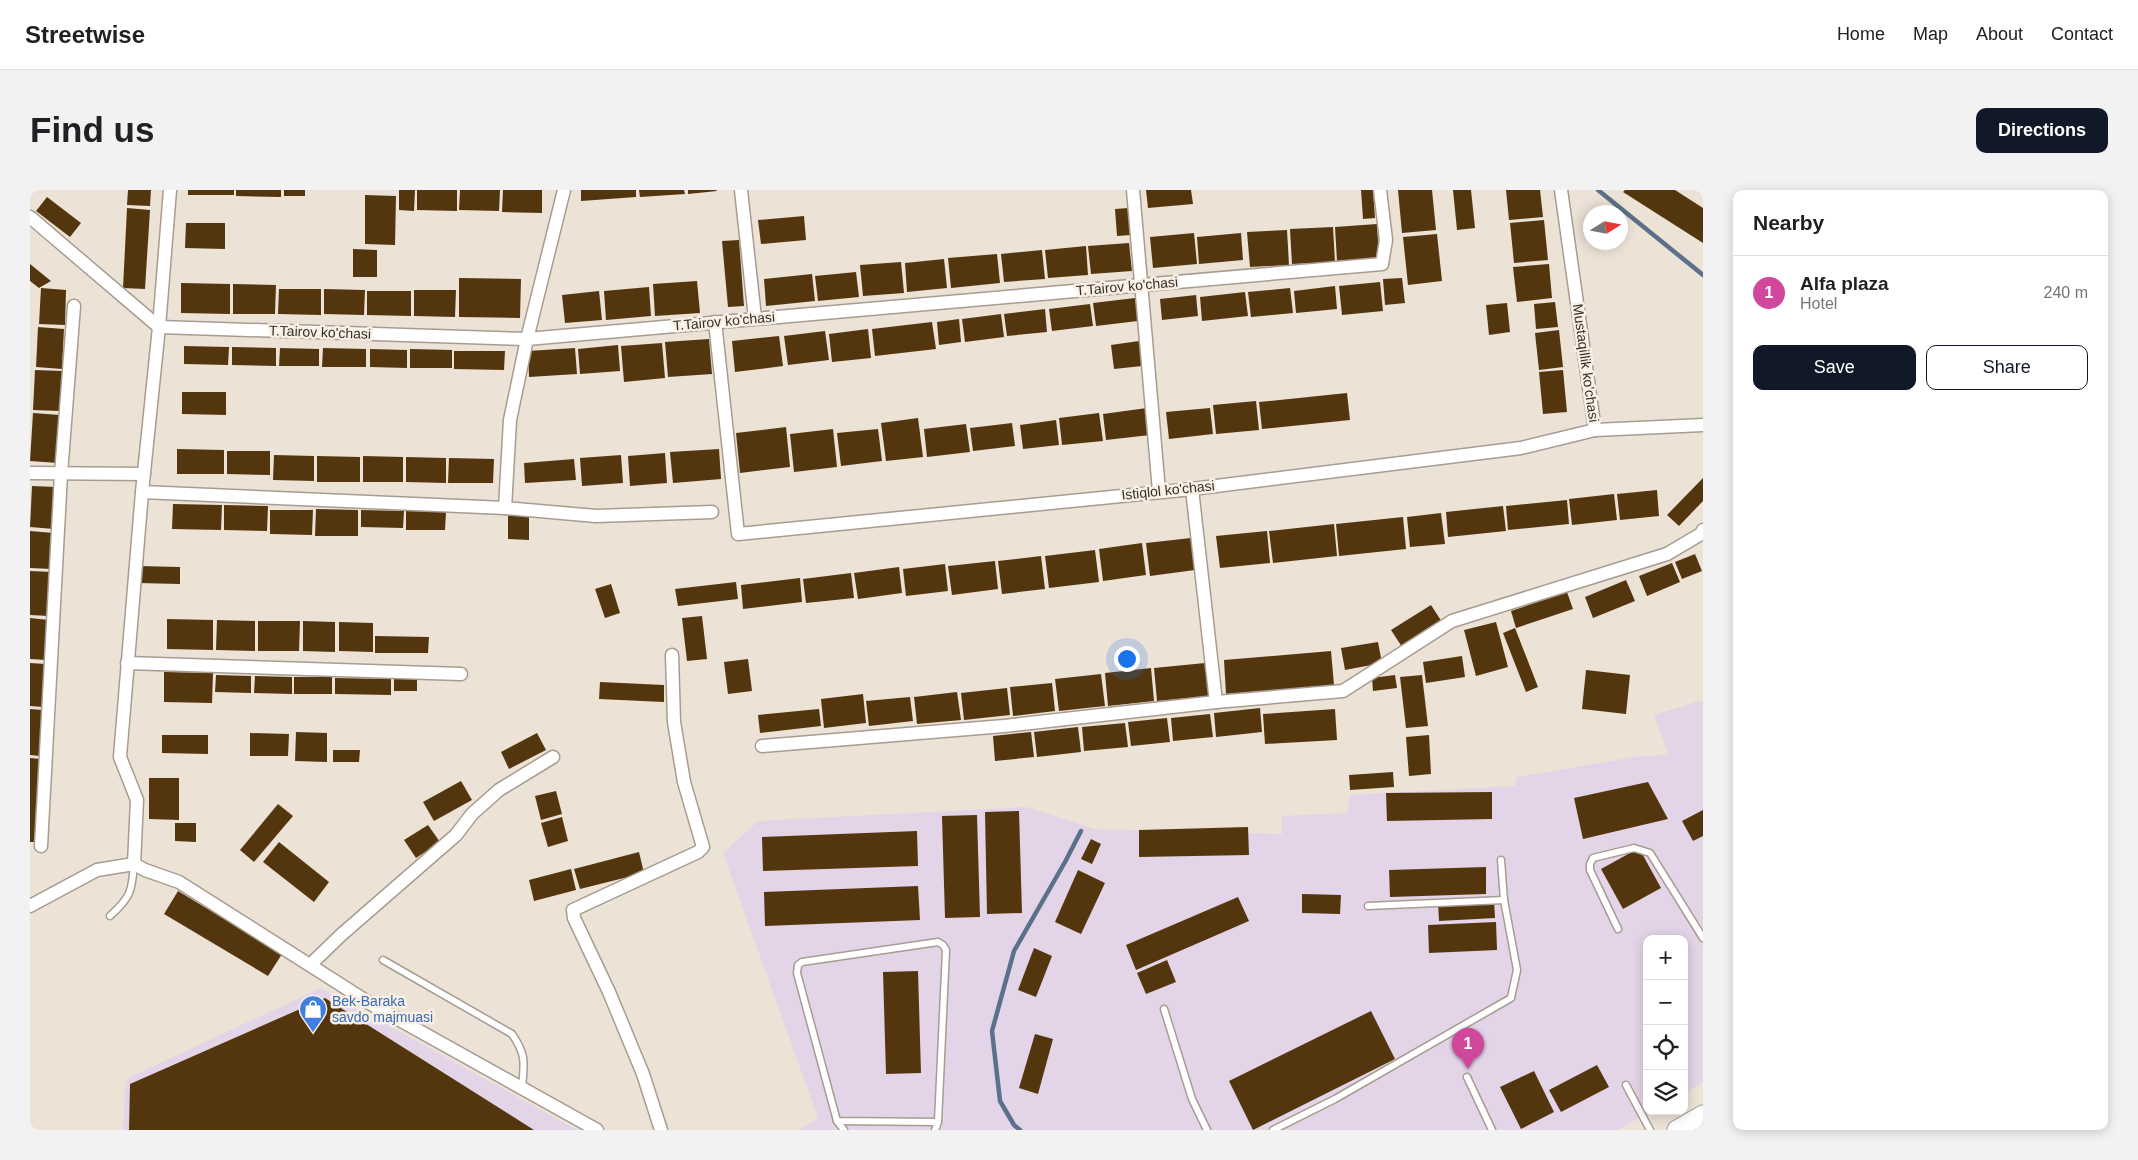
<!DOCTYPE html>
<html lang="en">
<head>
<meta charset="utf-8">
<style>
	body { margin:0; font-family:Helvetica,sans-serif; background:#f2f2f2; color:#202124 }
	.controls { position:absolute; right:15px; bottom:15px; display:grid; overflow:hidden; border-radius:10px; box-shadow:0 2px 12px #0003 }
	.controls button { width:45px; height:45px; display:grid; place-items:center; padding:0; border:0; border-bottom:1px solid #e0e0e0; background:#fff; color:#202124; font:25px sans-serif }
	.compass { position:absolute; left:1553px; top:15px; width:45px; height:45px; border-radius:50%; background:#fff; box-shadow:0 2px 12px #0003; rotate:79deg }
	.you { position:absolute; left:1096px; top:468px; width:18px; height:18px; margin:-12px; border:4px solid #fff; border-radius:50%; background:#1a73e8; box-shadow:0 0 0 8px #1a73e833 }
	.badge { display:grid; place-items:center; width:32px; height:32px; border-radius:50%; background:#111827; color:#fff; font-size:16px; font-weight:700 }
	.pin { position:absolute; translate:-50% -41px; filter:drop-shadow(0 1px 2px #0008) }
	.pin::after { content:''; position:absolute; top:26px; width:18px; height:15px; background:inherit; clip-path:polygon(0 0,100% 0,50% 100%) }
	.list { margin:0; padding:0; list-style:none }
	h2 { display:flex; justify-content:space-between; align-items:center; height:65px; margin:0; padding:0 20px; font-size:21px }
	h2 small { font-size:16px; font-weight:400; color:#757577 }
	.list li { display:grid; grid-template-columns:32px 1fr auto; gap:15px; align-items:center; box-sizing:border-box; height:75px; padding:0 20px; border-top:1px solid #e0e0e0 }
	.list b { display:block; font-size:19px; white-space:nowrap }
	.list p { margin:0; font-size:16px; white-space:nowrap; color:#757577 }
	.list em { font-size:16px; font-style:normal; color:#757577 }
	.actions { display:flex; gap:10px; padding:15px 20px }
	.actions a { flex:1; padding:11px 0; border:1px solid #111827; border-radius:10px; text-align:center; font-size:18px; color:#111827 }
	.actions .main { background:#111827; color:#fff }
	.icon { flex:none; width:28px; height:28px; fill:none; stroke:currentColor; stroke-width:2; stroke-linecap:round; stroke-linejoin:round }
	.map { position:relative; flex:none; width:1673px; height:940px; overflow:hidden; border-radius:10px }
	header { display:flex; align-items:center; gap:30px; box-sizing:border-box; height:70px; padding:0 25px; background:#fff; border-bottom:1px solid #e0e0e0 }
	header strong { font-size:24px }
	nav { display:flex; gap:28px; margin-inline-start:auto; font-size:18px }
	.intro { display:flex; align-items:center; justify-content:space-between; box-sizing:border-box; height:120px; padding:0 30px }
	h1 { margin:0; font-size:35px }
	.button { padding:12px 22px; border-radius:10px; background:#111827; color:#fff; font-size:18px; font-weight:700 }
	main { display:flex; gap:30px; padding:0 30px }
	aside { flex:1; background:#fff; border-radius:10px; box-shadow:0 2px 12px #0003 }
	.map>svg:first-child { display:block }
</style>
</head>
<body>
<header>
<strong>Streetwise</strong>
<nav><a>Home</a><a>Map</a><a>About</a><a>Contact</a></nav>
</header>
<div class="intro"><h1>Find us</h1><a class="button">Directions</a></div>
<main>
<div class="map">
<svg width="1673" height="940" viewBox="0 0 1673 940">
	<rect width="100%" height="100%" fill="#ede2d6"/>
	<g fill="#e3d4e8">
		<path d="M1673 510V892L1654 903V749H1617V921H1621L1588 940H770L788 928 693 663 728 631 997 617 1064 639 1252 644V626L1318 623 1320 605 1485 596 1487 587 1610 566 1639 565 1624 525Z"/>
		<path d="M291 798 547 940H93L96 889Z"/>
	</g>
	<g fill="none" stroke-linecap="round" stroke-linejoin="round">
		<g stroke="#5b708a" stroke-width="4.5">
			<path d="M1568 0 1673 85"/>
			<path d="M990 940 984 935 970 911 962 841 984 761 1035 672 1051 641"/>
		</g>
	</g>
	<g fill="#54360e">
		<path d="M98 0H121L120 16 97 15Z"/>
		<rect x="158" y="0" width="46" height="5"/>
		<path d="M206 0H251V7L206 6Z"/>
		<rect x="254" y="0" width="21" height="6"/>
		<path d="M369 0H385L384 21 369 20Z"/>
		<path d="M387 0H427V21L387 20Z"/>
		<path d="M430 0H470L469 21 429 20Z"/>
		<path d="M473 0H512V23L472 22Z"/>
		<path d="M551 0H606V7L551 11Z"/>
		<path d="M609 0H654L655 4 610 7Z"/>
		<path d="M658 0H686L687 1 658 4Z"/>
		<path d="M1116 0H1161L1163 14 1118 18Z"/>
		<path d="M1331 0H1343L1345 28 1333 29Z"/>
		<path d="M1368 0H1402L1406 40 1372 43Z"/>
		<path d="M1423 0H1441L1445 38 1427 40Z"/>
		<path d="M1476 0H1510L1513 27 1479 30Z"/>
		<path d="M1595 0H1645L1673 18V53L1593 2Z"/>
		<path d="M335 5 366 6 365 55 335 54Z"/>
		<path d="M17 7 51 33 40 47 6 21Z"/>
		<path d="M97 18 120 20 115 99 93 98Z"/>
		<path d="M1099 18 1101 45 1087 46 1085 19Z"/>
		<path d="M774 26 776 50 731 54 728 30Z"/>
		<path d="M1514 30 1518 70 1484 73 1480 33Z"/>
		<path d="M156 33H195V59L155 58Z"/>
		<path d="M1347 34 1349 68 1307 71 1305 37Z"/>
		<path d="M1303 37 1305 72 1262 74 1260 39Z"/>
		<path d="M1257 40 1259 75 1220 77 1217 42Z"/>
		<path d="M1164 43 1167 74 1123 78 1120 47Z"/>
		<path d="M1211 43 1213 70 1169 74 1167 47Z"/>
		<path d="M1407 44 1412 91 1378 95 1373 47Z"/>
		<path d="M709 50 714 116 698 117 692 51Z"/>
		<path d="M1099 53 1102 81 1061 84 1058 56Z"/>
		<path d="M1056 56 1058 85 1018 88 1015 60Z"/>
		<path d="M323 59 347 60V87H323Z"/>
		<path d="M1012 60 1015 89 974 92 971 64Z"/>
		<path d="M967 64 970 93 921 98 918 68Z"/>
		<path d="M914 69 917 98 877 102 875 73Z"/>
		<path d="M871 72 874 103 833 106 830 75Z"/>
		<path d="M0 74 21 91 9 98 0 91Z"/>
		<path d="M1519 74 1522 108 1487 112 1483 77Z"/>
		<path d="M826 82 829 107 788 111 785 86Z"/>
		<path d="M782 84 785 111 736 116 734 89Z"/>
		<path d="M429 88 491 89 490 128 429 127Z"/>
		<path d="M1372 88 1375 113 1355 115 1353 89Z"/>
		<path d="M667 91 670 123 625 126 623 94Z"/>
		<path d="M1350 92 1353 121 1312 125 1309 96Z"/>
		<path d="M151 93 200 94V124L151 123Z"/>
		<path d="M203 94 246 95 245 124H203Z"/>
		<path d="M1305 96 1307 119 1266 123 1264 101Z"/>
		<path d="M619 97 621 126 576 130 574 101Z"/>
		<path d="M11 98 36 100 35 135 9 134Z"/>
		<path d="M1260 98 1263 123 1221 127 1218 102Z"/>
		<path d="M249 99H291V125L248 124Z"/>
		<path d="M294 99 335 100 334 125 294 124Z"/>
		<path d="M384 100H426L425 127 384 126Z"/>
		<path d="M337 101H381V126L337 125Z"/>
		<path d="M569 101 572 130 535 133 532 105Z"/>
		<path d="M1215 102 1218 126 1172 131 1170 107Z"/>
		<path d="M1166 105 1168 126 1132 130 1130 109Z"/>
		<path d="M1105 108 1108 131 1066 136 1063 113Z"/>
		<path d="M1525 112 1528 137 1506 139 1504 114Z"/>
		<path d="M1477 113 1480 142 1459 145 1456 115Z"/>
		<path d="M1060 114 1063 136 1022 141 1019 119Z"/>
		<path d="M1015 119 1017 142 977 146 974 124Z"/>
		<path d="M971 124 974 147 935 152 932 129Z"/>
		<path d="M929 129 931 152 909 155 907 132Z"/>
		<path d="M902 132 906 159 845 166 842 139Z"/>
		<path d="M8 137 34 139 32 179 6 177Z"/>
		<path d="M838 139 841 168 802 172 799 144Z"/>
		<path d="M1529 140 1533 177 1509 180 1505 143Z"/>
		<path d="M795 141 799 170 758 175 754 146Z"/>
		<path d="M749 146 753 176 705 182 702 151Z"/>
		<path d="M679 149 682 184 638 187 635 152Z"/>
		<path d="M1109 151 1112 176 1084 179 1081 155Z"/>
		<path d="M632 153 635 188 594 192 591 156Z"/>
		<path d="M588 155 590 181 550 184 548 159Z"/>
		<path d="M154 156 199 157 198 175 154 174Z"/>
		<path d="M202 157 246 158V176L202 175Z"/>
		<path d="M250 158 289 159V176H249Z"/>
		<path d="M293 158 336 159V177H292Z"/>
		<path d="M545 158 547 184 499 187 498 161Z"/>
		<path d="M340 159 377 160V178L340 177Z"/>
		<path d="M380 159 422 160V178H380Z"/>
		<path d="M424 161H475L474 180 424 179Z"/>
		<path d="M5 180 32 181 30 221 3 220Z"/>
		<path d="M1533 180 1537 222 1513 224 1509 182Z"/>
		<path d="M152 202H196V225L152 224Z"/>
		<path d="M1317 203 1320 230 1232 239 1229 212Z"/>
		<path d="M1226 211 1229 240 1186 244 1183 215Z"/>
		<path d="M1117 218 1120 245 1076 250 1073 224Z"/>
		<path d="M1180 218 1183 244 1139 249 1136 222Z"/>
		<path d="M3 223 30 225 28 273 0 271Z"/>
		<path d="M1069 223 1073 251 1032 255 1029 228Z"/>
		<path d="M888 228 893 267 856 271 851 233Z"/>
		<path d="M1026 230 1029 255 993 259 990 235Z"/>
		<path d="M982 233 985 256 943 261 940 238Z"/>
		<path d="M936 234 940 262 897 267 894 239Z"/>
		<path d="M756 237 760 277 710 283 706 243Z"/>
		<path d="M803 239 807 277 764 282 760 244Z"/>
		<path d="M848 239 852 271 811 276 807 243Z"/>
		<path d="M147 259 194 260V284H147Z"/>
		<path d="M689 259 691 289 643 293 640 262Z"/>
		<path d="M197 261H240V285L197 284Z"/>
		<path d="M635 263 637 293 600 296 598 266Z"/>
		<path d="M244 265 284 266V291L243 290Z"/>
		<path d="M591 265 593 293 552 296 550 268Z"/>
		<path d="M287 266 330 267V292H287Z"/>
		<path d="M333 266 373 267V292H333Z"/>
		<path d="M376 267 416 268V293L376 292Z"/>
		<path d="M419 268 464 269 463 293H418Z"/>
		<path d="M544 269 546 290 495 293 494 273Z"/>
		<path d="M1673 288V311L1649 336 1637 325Z"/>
		<path d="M2 296 27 297 24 339 0 337Z"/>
		<path d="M1627 300 1629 326 1590 330 1587 304Z"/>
		<path d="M1584 304 1587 330 1542 335 1539 309Z"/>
		<path d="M1537 310 1539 334 1478 340 1476 316Z"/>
		<path d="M143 314 192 315 191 340 142 339Z"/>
		<path d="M194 315 238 316 237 341 194 340Z"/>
		<path d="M1473 316 1476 341 1418 347 1416 322Z"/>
		<path d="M286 319 328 320V346H285Z"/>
		<path d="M240 320H283L282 345 240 344Z"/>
		<path d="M331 320 374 321 373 338 331 337Z"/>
		<path d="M376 321 416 322 415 340H376Z"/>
		<path d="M1411 323 1415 354 1380 357 1377 327Z"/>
		<path d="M478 324 499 325V350L478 349Z"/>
		<path d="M1373 327 1376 359 1309 366 1306 334Z"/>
		<path d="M1304 334 1307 366 1243 373 1239 341Z"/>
		<path d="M0 341 24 343 22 379 0 378Z"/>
		<path d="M1237 341 1240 373 1190 378 1186 346Z"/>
		<path d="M1161 348 1165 380 1120 386 1116 353Z"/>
		<path d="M1112 353 1116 385 1073 391 1069 359Z"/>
		<path d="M1065 360 1069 392 1019 398 1015 366Z"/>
		<path d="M1665 364 1672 381 1652 389 1645 372Z"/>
		<path d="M1011 366 1015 399 972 404 968 371Z"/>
		<path d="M965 371 968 399 922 405 918 376Z"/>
		<path d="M1642 373 1650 392 1617 406 1609 386Z"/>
		<path d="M915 374 918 401 876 406 873 379Z"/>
		<path d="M109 376 150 377V394L108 393Z"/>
		<path d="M869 377 872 403 828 409 824 383Z"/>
		<path d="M0 381 22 382 19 426 0 425Z"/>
		<path d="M821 383 824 408 776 413 773 389Z"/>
		<path d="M770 388 772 412 713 419 711 395Z"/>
		<path d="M1596 390 1605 411 1563 428 1555 407Z"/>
		<path d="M706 392 708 409 648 416 645 399Z"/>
		<path d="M581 394 590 423 575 428 565 399Z"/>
		<path d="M1537 402 1543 419 1486 438 1481 421Z"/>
		<path d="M1401 415 1412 432 1372 457 1361 440Z"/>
		<path d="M672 426 677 469 657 471 652 428Z"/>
		<path d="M0 428 19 430 16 470 0 469Z"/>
		<path d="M137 429 183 430V460L137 459Z"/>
		<path d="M187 430 225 431V461L186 460Z"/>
		<path d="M228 431H270L269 461H228Z"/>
		<path d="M273 431 305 432V462L273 461Z"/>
		<path d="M309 432 343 433V462L309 461Z"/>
		<path d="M1466 432 1478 477 1446 486 1434 440Z"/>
		<path d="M1485 438 1508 497 1496 502 1473 443Z"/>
		<path d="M345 446 399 447 398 463H345Z"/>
		<path d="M1348 452 1352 473 1315 480 1311 458Z"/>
		<path d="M1301 461 1304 495 1196 504 1194 470Z"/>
		<path d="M1432 466 1435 487 1396 493 1393 472Z"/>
		<path d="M718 469 722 501 698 504 694 472Z"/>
		<path d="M0 473 16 474 13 517 0 516Z"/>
		<path d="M1175 473 1179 506 1127 511 1124 478Z"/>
		<path d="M1121 478 1124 511 1078 516 1075 483Z"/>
		<path d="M1556 480 1600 485 1596 524 1552 519Z"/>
		<path d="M134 482 183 483 182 513 134 512Z"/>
		<path d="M1071 484 1075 516 1029 521 1025 489Z"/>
		<path d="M186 485 221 486V503L185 502Z"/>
		<path d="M1365 485 1367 498 1343 501 1342 488Z"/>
		<path d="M1392 485 1398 536 1376 538 1370 487Z"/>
		<path d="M225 486 262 487V504L224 503Z"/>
		<rect x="264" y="487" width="38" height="17"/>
		<path d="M305 488 361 489V505L305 504Z"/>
		<path d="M364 488 387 489V501H364Z"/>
		<path d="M570 492 634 495V512L569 509Z"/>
		<path d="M1022 493 1025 521 983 526 980 497Z"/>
		<path d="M977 498 980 525 934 530 931 503Z"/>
		<path d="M927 502 931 530 887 534 884 507Z"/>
		<path d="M833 504 836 533 794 538 791 509Z"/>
		<path d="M880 507 883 531 839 536 836 511Z"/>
		<path d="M1230 518 1232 542 1186 547 1184 523Z"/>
		<path d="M0 519 13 520 10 566 0 565Z"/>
		<path d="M789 519 791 536 730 543 728 525Z"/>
		<path d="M1305 519 1307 550 1235 554 1233 524Z"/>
		<path d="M1180 524 1183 547 1143 551 1141 528Z"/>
		<path d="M1137 528 1140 552 1101 556 1098 532Z"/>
		<path d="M1095 533 1098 557 1054 561 1052 537Z"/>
		<path d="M1048 537 1051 562 1007 567 1004 542Z"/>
		<path d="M266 542 297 543V572L265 571Z"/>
		<path d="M1001 542 1004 567 965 571 963 546Z"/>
		<path d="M220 543 259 544 258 566H220Z"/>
		<path d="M507 543 516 560 479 579 471 562Z"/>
		<path d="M132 545H178V564L132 563Z"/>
		<path d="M1399 545 1401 584 1379 586 1376 547Z"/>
		<path d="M303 560H330L329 572H303Z"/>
		<path d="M0 568 11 569 5 652H0Z"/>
		<path d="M1363 582 1364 597 1320 600 1319 585Z"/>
		<path d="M119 588H149V630L119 629Z"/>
		<path d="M431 591 442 610 404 631 393 612Z"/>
		<path d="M1618 592 1638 629 1553 649 1544 608Z"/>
		<path d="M526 601 532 624 511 630 505 606Z"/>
		<path d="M1462 602V629L1357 631 1356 603Z"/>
		<path d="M248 614 263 626 224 672 210 660Z"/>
		<path d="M1673 620V646L1663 651 1652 631Z"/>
		<path d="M989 621 992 723 957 724 955 622Z"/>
		<path d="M947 625 950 727 915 728 912 626Z"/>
		<path d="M532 627 538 651 518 657 511 633Z"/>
		<path d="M145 633H166V652L145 651Z"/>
		<path d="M398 635 410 652 386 668 374 650Z"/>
		<path d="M1218 637 1219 665 1109 667V640Z"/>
		<path d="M887 641 888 676 733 681 732 647Z"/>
		<path d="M1061 649 1071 654 1062 674 1051 669Z"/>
		<path d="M249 652 299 692 284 712 233 672Z"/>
		<path d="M1609 658 1631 698 1593 719 1571 679Z"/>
		<path d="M609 662 614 683 550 699 544 679Z"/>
		<path d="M1456 677V704L1360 707 1359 680Z"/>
		<path d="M541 679 546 700 504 711 499 690Z"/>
		<path d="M1048 680 1075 693 1051 744 1025 732Z"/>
		<path d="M888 696 890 730 735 736 734 702Z"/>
		<path d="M148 701 252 764 238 786 134 724Z"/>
		<path d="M1272 704 1311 705 1310 724 1272 723Z"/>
		<path d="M1208 707 1219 731 1106 780 1096 755Z"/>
		<path d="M1464 710 1465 728 1409 731 1408 713Z"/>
		<path d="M1466 732 1467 760 1399 763 1398 735Z"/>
		<path d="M1004 758 1022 766 1006 807 988 800Z"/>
		<path d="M1137 770 1146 792 1116 804 1107 783Z"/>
		<path d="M888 781 891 883 856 884 853 782Z"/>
		<path d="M295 808 504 940H99L100 894Z"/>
		<path d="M1341 821 1365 869 1223 940 1199 891Z"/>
		<path d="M1005 844 1023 849 1008 904 989 898Z"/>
		<path d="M1567 875 1579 897 1531 922 1519 900Z"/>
		<path d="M1504 881 1524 922 1491 939 1470 897Z"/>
	</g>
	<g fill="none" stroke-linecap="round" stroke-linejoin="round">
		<g stroke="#a79c91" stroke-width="9">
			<g id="lane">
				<path d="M1338 716 1474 710"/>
				<path d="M80 726C101 707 102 701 104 674"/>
				<path d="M1588 739 1560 680V674L1563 668 1604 658 1620 663 1673 748"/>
				<path d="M353 770 482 844C497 866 494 873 492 898"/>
				<path d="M1134 819 1162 909 1177 940"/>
				<path d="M1437 887 1462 940"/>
				<path d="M1596 895 1620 940"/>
				<path d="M807 931 814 940"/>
				<path d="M905 940 908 932 916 760 913 755 908 752 772 772 768 775 767 783 807 931 908 932"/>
				<path d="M1243 940 1305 909 1481 808 1487 780 1474 710 1471 670"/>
			</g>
		</g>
		<g stroke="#a79c91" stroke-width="15">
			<g id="street">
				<path d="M711 0 725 128"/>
				<path d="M1103 0 1129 301"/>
				<path d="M1531 0 1565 240"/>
				<path d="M0 27 129 137 497 149 1352 74 1356 50 1350 0"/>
				<path d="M685 132 708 344 1162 299 1491 258 1565 240 1673 235"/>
				<path d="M0 283 114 284"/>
				<path d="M1162 299 1186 512"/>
				<path d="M112 302 475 318 480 230 497 149 534 0"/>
				<path d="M475 318 566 326 682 322"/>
				<path d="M97 473 431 484"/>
				<path d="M732 556 974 536 1186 512 1313 501 1422 431 1637 364 1671 344 1673 340"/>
				<path d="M11 656 31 284 44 116"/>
				<path d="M104 674 107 610 90 567 112 302 129 137 140 0"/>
				<path d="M0 716 67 680 104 674 115 680 149 692 341 814 567 940"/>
				<path d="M280 775 311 745 426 645 442 624 469 600 523 567"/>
				<path d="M631 940 613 884 579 802 544 728 543 720 668 662 673 657 654 592 644 532 642 465"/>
			</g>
		</g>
		<g stroke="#a79c91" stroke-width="21">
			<path id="secondary" d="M1647 940 1673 925"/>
		</g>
		<use href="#lane" stroke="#fff" stroke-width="6"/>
		<use href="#street" stroke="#fff" stroke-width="12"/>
		<use href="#secondary" stroke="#fff" stroke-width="19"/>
	</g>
	<defs>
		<g id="shop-pin" transform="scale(1.4375)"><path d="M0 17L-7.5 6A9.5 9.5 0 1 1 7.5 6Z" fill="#3f7fe0" stroke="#faefe3"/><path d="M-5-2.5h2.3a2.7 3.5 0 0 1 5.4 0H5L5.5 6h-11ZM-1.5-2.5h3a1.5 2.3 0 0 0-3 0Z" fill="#fff"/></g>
	</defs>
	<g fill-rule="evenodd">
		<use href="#shop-pin" x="283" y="819"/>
	</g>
	<g text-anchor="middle" stroke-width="5" stroke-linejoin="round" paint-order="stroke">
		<g font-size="14" fill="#34302b" stroke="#faefe3">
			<text transform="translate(1097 96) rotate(-5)" y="5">T.Tairov ko'chasi</text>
			<text transform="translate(694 131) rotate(-5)" y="5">T.Tairov ko'chasi</text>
			<text transform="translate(290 142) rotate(2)" y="5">T.Tairov ko'chasi</text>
			<text transform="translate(1556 173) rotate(82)" y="5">Mustaqillik ko'chasi</text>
			<text transform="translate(1138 300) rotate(-6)" y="5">Istiqlol ko'chasi</text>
		</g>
		<g font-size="14" fill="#366cbe" stroke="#faefe3" text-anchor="start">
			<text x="302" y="816">Bek-Baraka<tspan x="302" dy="16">savdo majmuasi</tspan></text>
		</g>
	</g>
</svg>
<div class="controls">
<button>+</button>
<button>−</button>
<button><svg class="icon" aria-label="locate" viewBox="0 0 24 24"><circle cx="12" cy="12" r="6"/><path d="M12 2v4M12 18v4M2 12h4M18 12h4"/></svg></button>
<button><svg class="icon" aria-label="layers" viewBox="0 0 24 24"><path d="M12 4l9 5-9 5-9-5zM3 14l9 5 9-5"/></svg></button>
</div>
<svg class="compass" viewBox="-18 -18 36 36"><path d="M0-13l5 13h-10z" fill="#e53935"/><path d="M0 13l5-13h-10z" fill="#757577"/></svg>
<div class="you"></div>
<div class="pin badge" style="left:1438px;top:879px;background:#d1479c">1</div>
</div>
<aside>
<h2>Nearby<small></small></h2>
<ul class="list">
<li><span class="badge" style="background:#d1479c">1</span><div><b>Alfa plaza</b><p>Hotel</p></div><em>240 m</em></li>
</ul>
<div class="actions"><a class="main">Save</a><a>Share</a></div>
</aside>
</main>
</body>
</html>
